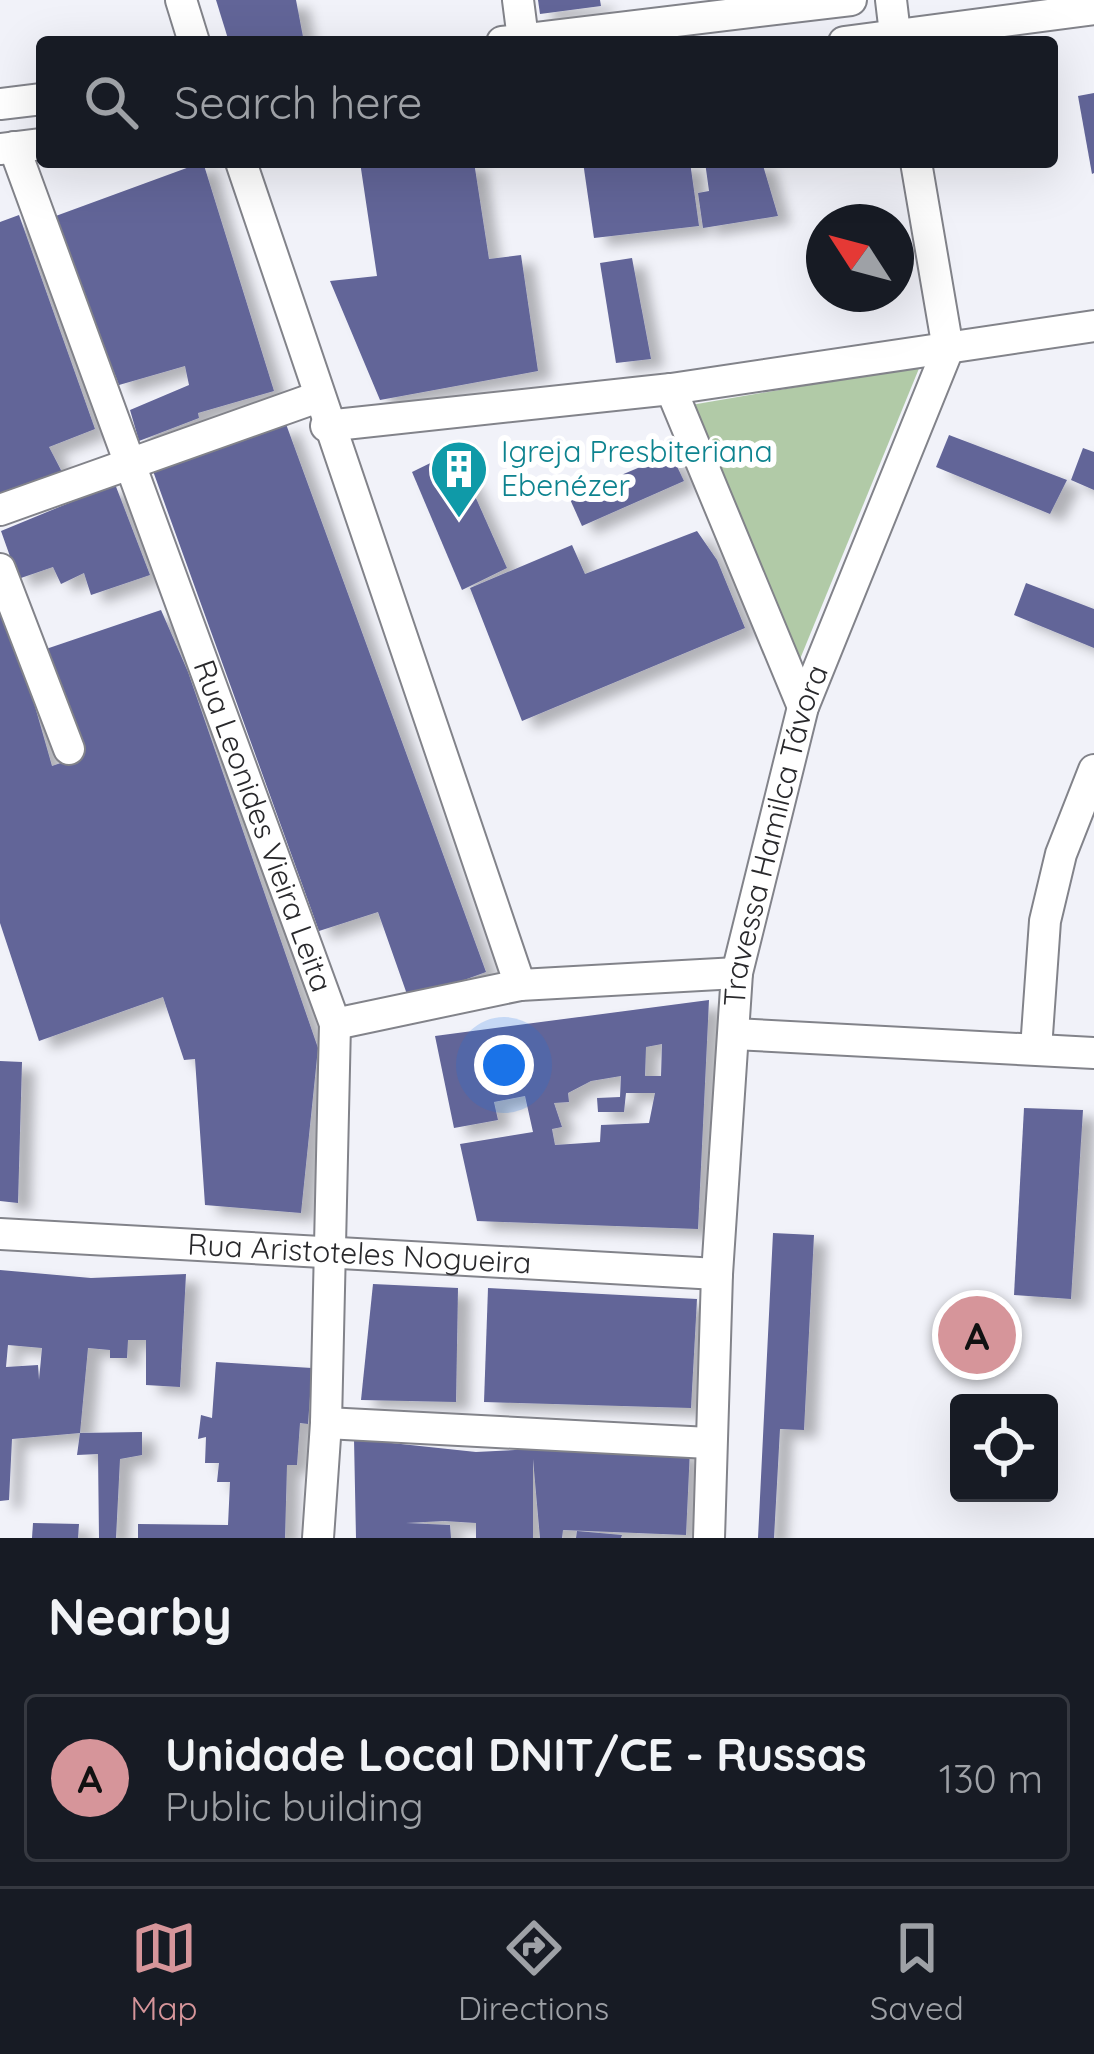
<!DOCTYPE html>
<html lang="en">
<head>
<meta charset="utf-8">
<style>
	body { margin:0; font-family:Quicksand,sans-serif; background:#20242c; color:#f1f3f6 }
	.controls { position:absolute; right:36px; bottom:36px; display:grid; overflow:hidden; border-radius:12px; box-shadow:0 12px 48px #0002 }
	.controls button { width:108px; height:108px; display:grid; place-items:center; padding:0; border:0; border-bottom:3px solid #363941; background:#171b24; color:#f1f3f6; font:60px sans-serif }
	.compass { position:absolute; left:806px; top:204px; width:108px; height:108px; border-radius:50%; background:#171b24; box-shadow:0 12px 48px #0002; rotate:306deg }
	.you { position:absolute; left:504px; top:1065px; width:42px; height:42px; margin:-30px; border:9px solid #fff; border-radius:50%; background:#1a73e8; box-shadow:0 0 0 18px #1a73e833 }
	.badge { display:grid; place-items:center; width:78px; height:78px; border-radius:50%; background:#d6959a; color:#111; font-size:39px; font-weight:700 }
	.pin { position:absolute; translate:-50% -50%; border:6px solid #fff; box-shadow:0 3px 12px #0006 }
	.list { margin:0; padding:0; list-style:none }
	h2 { display:flex; justify-content:space-between; align-items:center; height:156px; margin:0; padding:0 48px; font-size:51px }
	h2 small { font-size:39px; font-weight:400; color:#9ea1a6 }
	.list li { display:grid; grid-template-columns:78px 1fr auto; gap:36px; align-items:center; box-sizing:border-box; height:168px; margin:0 24px 24px; padding:0 24px; border:3px solid #363941; border-radius:12px }
	.list b { display:block; font-size:45px; white-space:nowrap }
	.list p { margin:0; font-size:39px; white-space:nowrap; color:#9ea1a6 }
	.list em { font-size:39px; font-style:normal; color:#9ea1a6 }
	.icon { flex:none; width:66px; height:66px; fill:none; stroke:currentColor; stroke-width:2; stroke-linecap:round; stroke-linejoin:round }
	.map { position:relative; flex:none; width:1094px; height:1538px; overflow:hidden }
	.search { position:absolute; background:#171b24; box-shadow:0 12px 48px #0002; left:36px; right:36px; top:36px; height:132px; display:flex; align-items:center; gap:30px; box-sizing:border-box; padding:0 42px; border-radius:12px; color:#9ea1a6; font-size:45px }
	.sheet { height:348px; background:#171b24 }
	nav { display:flex; justify-content:space-around; align-items:center; box-sizing:border-box; height:168px; border-top:3px solid #363941; background:#171b24; font-size:33px; color:#9ea1a6 }
	nav a { display:grid; justify-items:center; gap:6px }
	nav .on { color:#d6959a }
	.map>svg:first-child { display:block }
</style>
</head>
<body>
<div class="map">
<svg width="1094" height="1538" viewBox="0 0 1094 1538">
	<defs>
		<filter id="shadow"><feDropShadow dx="13" dy="8" stdDeviation="6" flood-color="#0004"/></filter>
	</defs>
	<rect width="100%" height="100%" fill="#f1f2f9"/>
	<path fill="#b1caa7" d="M920 366 798 664 691 405Z"/>
	<g fill="#626598" fill-rule="evenodd" filter="url(#shadow)">
		<path d="M216 0H296L304 42H229Z"/>
		<path d="M538 0H600L601 6 540 14Z"/>
		<path d="M1094 93V173L1092 174 1078 96Z"/>
		<path d="M203 162 274 391 198 413 199 418 139 441 130 410 189 385 185 366 119 385 53 217Z"/>
		<path d="M360 162H474L489 259 521 255 538 371 380 400 330 281 377 276Z"/>
		<path d="M583 162H690L699 226 594 238Z"/>
		<path d="M705 162H762L778 216 703 228 698 193 709 191Z"/>
		<path d="M19 215 95 429 49 447 63 474 0 496V222Z"/>
		<path d="M632 258 651 359 616 363 600 263Z"/>
		<path d="M286 424 486 972 409 1000 378 912 319 931 153 471Z"/>
		<path d="M949 435 1067 480 1050 514 936 467Z"/>
		<path d="M1083 448 1094 452V490L1071 480Z"/>
		<path d="M455 451 507 568 462 590 412 472Z"/>
		<path d="M671 454 684 481 582 526 569 497Z"/>
		<path d="M115 484 150 575 91 595 84 573 61 584 53 567 18 579 1 531Z"/>
		<path d="M697 531 717 560 745 628 522 721 470 588 572 545 585 574Z"/>
		<path d="M1026 583 1094 609V648L1014 615Z"/>
		<path d="M161 610 188 672 318 1048 301 1213 205 1205 195 1059 184 1060 163 997 39 1041 0 923V612L28 682 52 766 84 755 46 649Z"/>
		<path d="M709 1000 698 1229 477 1221 460 1144 533 1132 525 1096 494 1102 498 1120 454 1128 435 1036ZM662 1044 661 1076H645L646 1047ZM621 1076 620 1097 597 1098 598 1112H624L626 1093H655L649 1123 601 1125 600 1142 555 1145 552 1129 562 1127 554 1103 569 1102 568 1093 591 1081Z"/>
		<path d="M0 1061 22 1062 18 1203 0 1201Z"/>
		<path d="M1024 1108 1083 1110 1071 1299 1014 1295Z"/>
		<path d="M773 1233 814 1235 804 1430 780 1429 774 1538H758Z"/>
		<path d="M0 1270 91 1278 186 1274 180 1387 146 1385V1340H128L127 1358H110V1350L88 1348 80 1433 12 1439 9 1500 0 1501ZM8 1345 42 1348 39 1380 38 1365 6 1367Z"/>
		<path d="M373 1284 458 1288 456 1402 361 1400Z"/>
		<path d="M488 1288 697 1299 691 1408 484 1402Z"/>
		<path d="M216 1362 312 1368 308 1424 300 1423 297 1465H287L285 1538H138V1524L228 1525 230 1482H217L219 1463H205L206 1437 198 1439 201 1415 212 1418Z"/>
		<path d="M142 1432V1455L120 1459 116 1538H99L98 1454 77 1455 80 1433Z"/>
		<path d="M354 1439 476 1452 612 1445 690 1449 686 1535 563 1530 562 1538H540L533 1459V1538H476V1523L444 1521 406 1523 450 1525 451 1538H356Z"/>
		<path d="M33 1523 79 1524 78 1538H32Z"/>
		<path d="M577 1531 622 1535 621 1538H576Z"/>
	</g>
	<g fill="none" stroke-linecap="round" stroke-linejoin="round">
		<g stroke="#82838a" stroke-width="34">
			<g id="minor">
				<path d="M181 0 194 42"/>
				<path d="M518 0 523 39"/>
				<path d="M891 0 896 42"/>
				<path d="M502 42 851 0"/>
				<path d="M844 42 1094 9"/>
				<path d="M0 104 42 99"/>
				<path id="s1" d="M14 147 335 1024 326 1423 318 1538"/>
				<path d="M0 149 42 144"/>
				<path d="M241 162 520 985"/>
				<path d="M671 389 803 707"/>
				<path d="M326 426 671 389 1094 326"/>
				<path d="M0 510 318 397"/>
				<path d="M0 569 69 749"/>
				<path d="M335 1024 520 985 737 973"/>
				<path d="M734 1034 1094 1053"/>
				<path d="M1036 1049 1045 921 1061 854 1094 770"/>
				<path id="s2" d="M0 1234 717 1274"/>
				<path d="M326 1423 709 1443"/>
				<path id="s3" d="M709 1538 717 1274 737 973 803 707 948 349 916 162"/>
			</g>
		</g>
		<use href="#minor" stroke="#fff" stroke-width="30"/>
	</g>
	<defs>
		<g id="building-pin" transform="scale(3)"><path d="M0 17L-7.5 6A9.5 9.5 0 1 1 7.5 6Z" fill="#0f9aa8" stroke="#fff"/><path d="M-4-6H4V6H1V3H-1V6H-4ZM-2.5-4.3h1.7v1.8h-1.7ZM.8-4.3h1.7v1.8H.8ZM-2.5-1h1.7V.8h-1.7ZM.8-1h1.7V.8H.8Z" fill="#fff"/></g>
	</defs>
	<g fill-rule="evenodd">
		<use href="#building-pin" x="459" y="469"/>
	</g>
	<g text-anchor="middle" stroke-width="12" stroke-linejoin="round" paint-order="stroke">
		<g font-size="30" fill="#0d838f" stroke="#fff" text-anchor="start">
			<text x="501" y="462">Igreja Presbiteriana<tspan x="501" dy="34">Ebenézer</tspan></text>
		</g>
		<g font-size="30" fill="#29292c" stroke="#fff">
			<text dy="10" stroke="none"><textPath href="#s1" startOffset="723">Rua Leonides Vieira Leita</textPath></text>
			<text dy="10" stroke="none"><textPath href="#s3" startOffset="708">Travessa Hamilca Távora</textPath></text>
			<text dy="10" stroke="none"><textPath href="#s2" startOffset="360">Rua Aristoteles Nogueira</textPath></text>
		</g>
	</g>
</svg>
<div class="controls">
<button><svg class="icon" aria-label="locate" viewBox="0 0 24 24"><circle cx="12" cy="12" r="6"/><path d="M12 2v4M12 18v4M2 12h4M18 12h4"/></svg></button>
</div>
<svg class="compass" viewBox="-18 -18 36 36"><path d="M0-13l5 13h-10z" fill="#e53935"/><path d="M0 13l5-13h-10z" fill="#9ea1a6"/></svg>
<div class="you"></div>
<div class="pin badge" style="left:977px;top:1335px">A</div>
<div class="search"><svg class="icon" aria-label="search" viewBox="0 0 24 24"><circle cx="10" cy="10" r="6"/><path d="M15 15l6 6"/></svg>Search here</div>
</div>
<section class="sheet">
<h2>Nearby<small></small></h2>
<ul class="list">
<li><span class="badge">A</span><div><b>Unidade Local DNIT/CE - Russas</b><p>Public building</p></div><em>130 m</em></li>
</ul>
</section>
<nav>
<a class="on"><svg class="icon" aria-label="map" viewBox="0 0 24 24"><path d="M3 6l6-2 6 2 6-2v14l-6 2-6-2-6 2zM9 4v14M15 6v14"/></svg>Map</a>
<a><svg class="icon" aria-label="directions" viewBox="0 0 24 24"><path d="M12 3l9 9-9 9-9-9zM9 14v-3h6M13 9l2 2-2 2"/></svg>Directions</a>
<a><svg class="icon" aria-label="saved" viewBox="0 0 24 24"><path d="M7 4h10v16l-5-4-5 4z"/></svg>Saved</a>
</nav>
</body>
</html>
